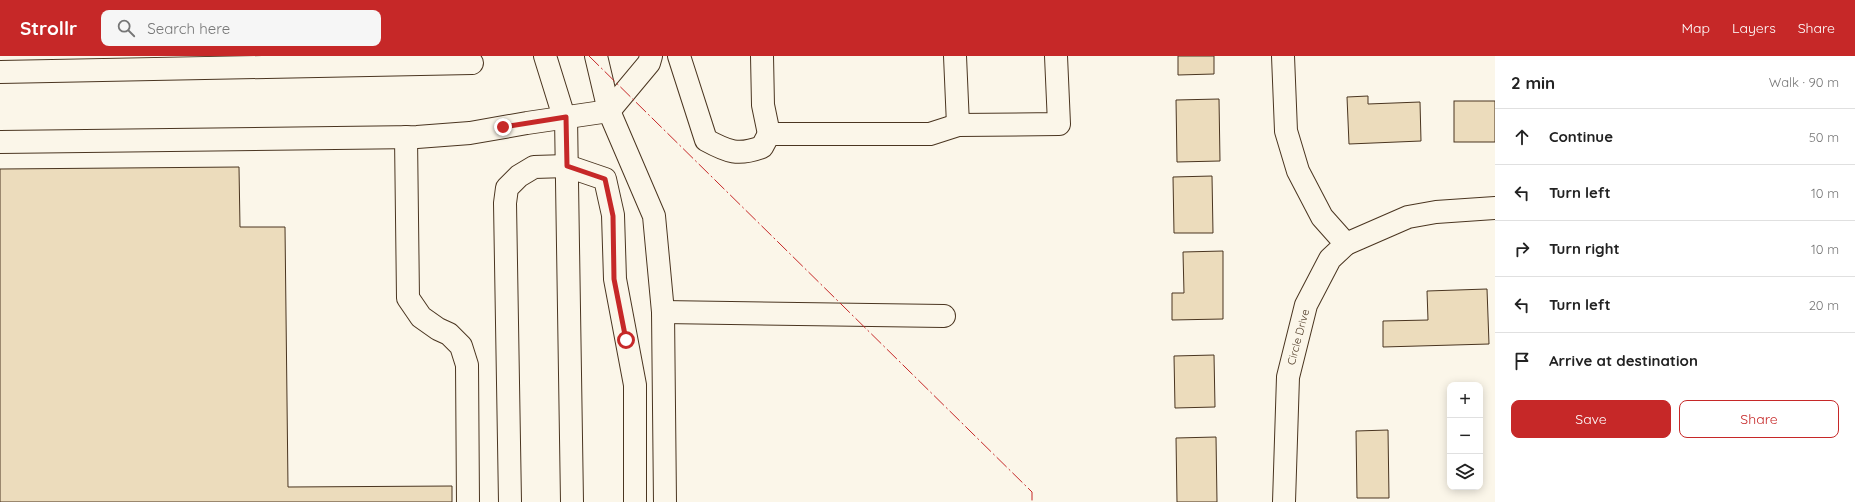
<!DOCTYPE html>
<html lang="en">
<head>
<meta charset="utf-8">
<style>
	body { margin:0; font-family:Quicksand,sans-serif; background:#f6f6f6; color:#222 }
	.controls { position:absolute; right:12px; bottom:12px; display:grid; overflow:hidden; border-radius:8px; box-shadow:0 2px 10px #0003 }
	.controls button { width:36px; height:36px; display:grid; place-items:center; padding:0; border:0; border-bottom:1px solid #e0e0e0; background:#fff; color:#222; font:20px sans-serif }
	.stop { position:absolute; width:12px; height:12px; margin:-9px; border:3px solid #c62828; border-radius:50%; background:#fff }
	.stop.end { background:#c62828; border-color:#fff; box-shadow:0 1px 4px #0008 }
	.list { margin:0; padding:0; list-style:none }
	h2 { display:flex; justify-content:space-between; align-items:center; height:52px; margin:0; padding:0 16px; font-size:17px }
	h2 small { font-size:13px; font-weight:400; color:#767676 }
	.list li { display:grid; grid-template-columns:26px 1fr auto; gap:12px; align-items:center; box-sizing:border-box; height:56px; padding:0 16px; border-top:1px solid #e0e0e0 }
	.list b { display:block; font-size:15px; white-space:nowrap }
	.list em { font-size:13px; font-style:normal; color:#767676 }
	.actions { display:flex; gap:8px; padding:12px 16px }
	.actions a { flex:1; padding:9px 0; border:1px solid #c62828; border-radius:8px; text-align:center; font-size:14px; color:#c62828 }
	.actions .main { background:#c62828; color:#fff }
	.icon { flex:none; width:22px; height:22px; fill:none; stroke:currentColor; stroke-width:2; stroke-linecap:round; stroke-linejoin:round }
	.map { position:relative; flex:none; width:1495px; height:446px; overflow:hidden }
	header { display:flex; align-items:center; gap:24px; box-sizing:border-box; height:56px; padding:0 20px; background:#c62828; color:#fff }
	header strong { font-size:19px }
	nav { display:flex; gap:22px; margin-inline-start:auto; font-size:14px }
	.search { width:280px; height:36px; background:#f6f6f6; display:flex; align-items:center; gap:10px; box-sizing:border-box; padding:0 14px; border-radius:8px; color:#767676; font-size:15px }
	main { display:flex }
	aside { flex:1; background:#fff }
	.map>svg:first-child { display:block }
</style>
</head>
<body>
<header>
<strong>Strollr</strong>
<div class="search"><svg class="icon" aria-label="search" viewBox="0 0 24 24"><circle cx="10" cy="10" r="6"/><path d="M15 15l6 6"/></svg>Search here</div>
<nav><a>Map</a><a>Layers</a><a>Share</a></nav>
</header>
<main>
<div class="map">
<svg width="1495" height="446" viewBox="0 0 1495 446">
	<rect width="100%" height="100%" fill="#fbf6e9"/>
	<g fill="#ecdcbc" stroke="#4a3520">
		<path d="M1178 0H1214V18L1178 19Z"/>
		<path d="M1368 40V48L1420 46 1421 85 1349 88 1347 41Z"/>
		<path d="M1219 43 1220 105 1177 106 1176 44Z"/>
		<rect x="1454" y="45" width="41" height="41"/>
		<path d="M239 111 240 171H285L288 431 452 430V446H0V113Z"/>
		<path d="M1212 120 1213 177H1174L1173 121Z"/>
		<path d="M1223 195V263L1172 264V237H1184L1183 196Z"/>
		<path d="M1487 233 1489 288 1383 291V265L1428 264 1427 235Z"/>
		<path d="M1214 299 1215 351 1175 352 1174 300Z"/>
		<path d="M1388 374 1389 442H1357L1356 375Z"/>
		<path d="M1216 381 1217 446H1177L1176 382Z"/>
	</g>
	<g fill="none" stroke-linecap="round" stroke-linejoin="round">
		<g stroke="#4a3520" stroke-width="24">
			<g id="minor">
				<path d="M545 0 564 61"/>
				<path d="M596 0 609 55 654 160 663 256 665 446"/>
				<path d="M679 0 706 84C728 96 738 100 762 91L769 78"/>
				<path d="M762 0 763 49 769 78H930L958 69"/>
				<path d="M955 0 958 69 1059 68 1056 0"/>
				<path d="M1283 0 1286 75 1298 115 1322 161 1346 188 1330 203 1306 249 1288 321 1284 446"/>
				<path d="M0 16 472 7 466 0"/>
				<path d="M566 61 572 446"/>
				<path d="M406 81 408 242 421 261 438 273 449 278 461 290 467 309 468 446"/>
				<path d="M0 86 417 81 470 77 527 67 609 55 649 7 651 0"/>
				<path d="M1346 188 1408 161 1436 156 1495 152"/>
				<path d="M663 256 944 260"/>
				<path d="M510 446 505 147 507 132 519 120 534 111 567 110 605 123 613 159 615 223 635 329V446"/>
			</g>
		</g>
		<use href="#minor" stroke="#fbf6e9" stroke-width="22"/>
		<path stroke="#c62828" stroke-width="1" stroke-dasharray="14 3 2 3" stroke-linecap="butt" d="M589 0 1032 436V446"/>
	</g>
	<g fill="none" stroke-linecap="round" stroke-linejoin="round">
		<path stroke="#c62828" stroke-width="5" d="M503 71 566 61 567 110 605 123 613 160 614 223 626 284"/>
	</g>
	<g text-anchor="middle" stroke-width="3" stroke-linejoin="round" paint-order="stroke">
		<g font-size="11" fill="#4a3520" stroke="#fbf6e9">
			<text transform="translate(1298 281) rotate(-75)" y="4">Circle Drive</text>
		</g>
	</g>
</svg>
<div class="controls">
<button>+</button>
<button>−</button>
<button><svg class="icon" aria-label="layers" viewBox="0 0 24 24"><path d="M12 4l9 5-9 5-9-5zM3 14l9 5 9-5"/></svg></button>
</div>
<div class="stop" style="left:626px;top:284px"></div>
<div class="stop end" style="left:503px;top:71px"></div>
</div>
<aside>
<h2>2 min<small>Walk · 90 m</small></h2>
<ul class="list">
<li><svg class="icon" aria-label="ahead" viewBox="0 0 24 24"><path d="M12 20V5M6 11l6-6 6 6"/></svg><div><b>Continue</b></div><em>50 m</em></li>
<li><svg class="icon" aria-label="left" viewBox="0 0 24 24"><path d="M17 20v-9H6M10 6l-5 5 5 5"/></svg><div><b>Turn left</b></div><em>10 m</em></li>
<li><svg class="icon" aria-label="right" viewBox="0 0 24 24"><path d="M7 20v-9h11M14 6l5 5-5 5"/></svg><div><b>Turn right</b></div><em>10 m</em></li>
<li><svg class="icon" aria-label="left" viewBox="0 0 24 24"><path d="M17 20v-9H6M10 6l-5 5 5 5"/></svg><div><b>Turn left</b></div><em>20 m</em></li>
<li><svg class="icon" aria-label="arrive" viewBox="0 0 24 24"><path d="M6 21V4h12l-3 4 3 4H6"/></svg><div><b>Arrive at destination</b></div></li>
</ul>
<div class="actions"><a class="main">Save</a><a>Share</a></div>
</aside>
</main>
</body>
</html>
